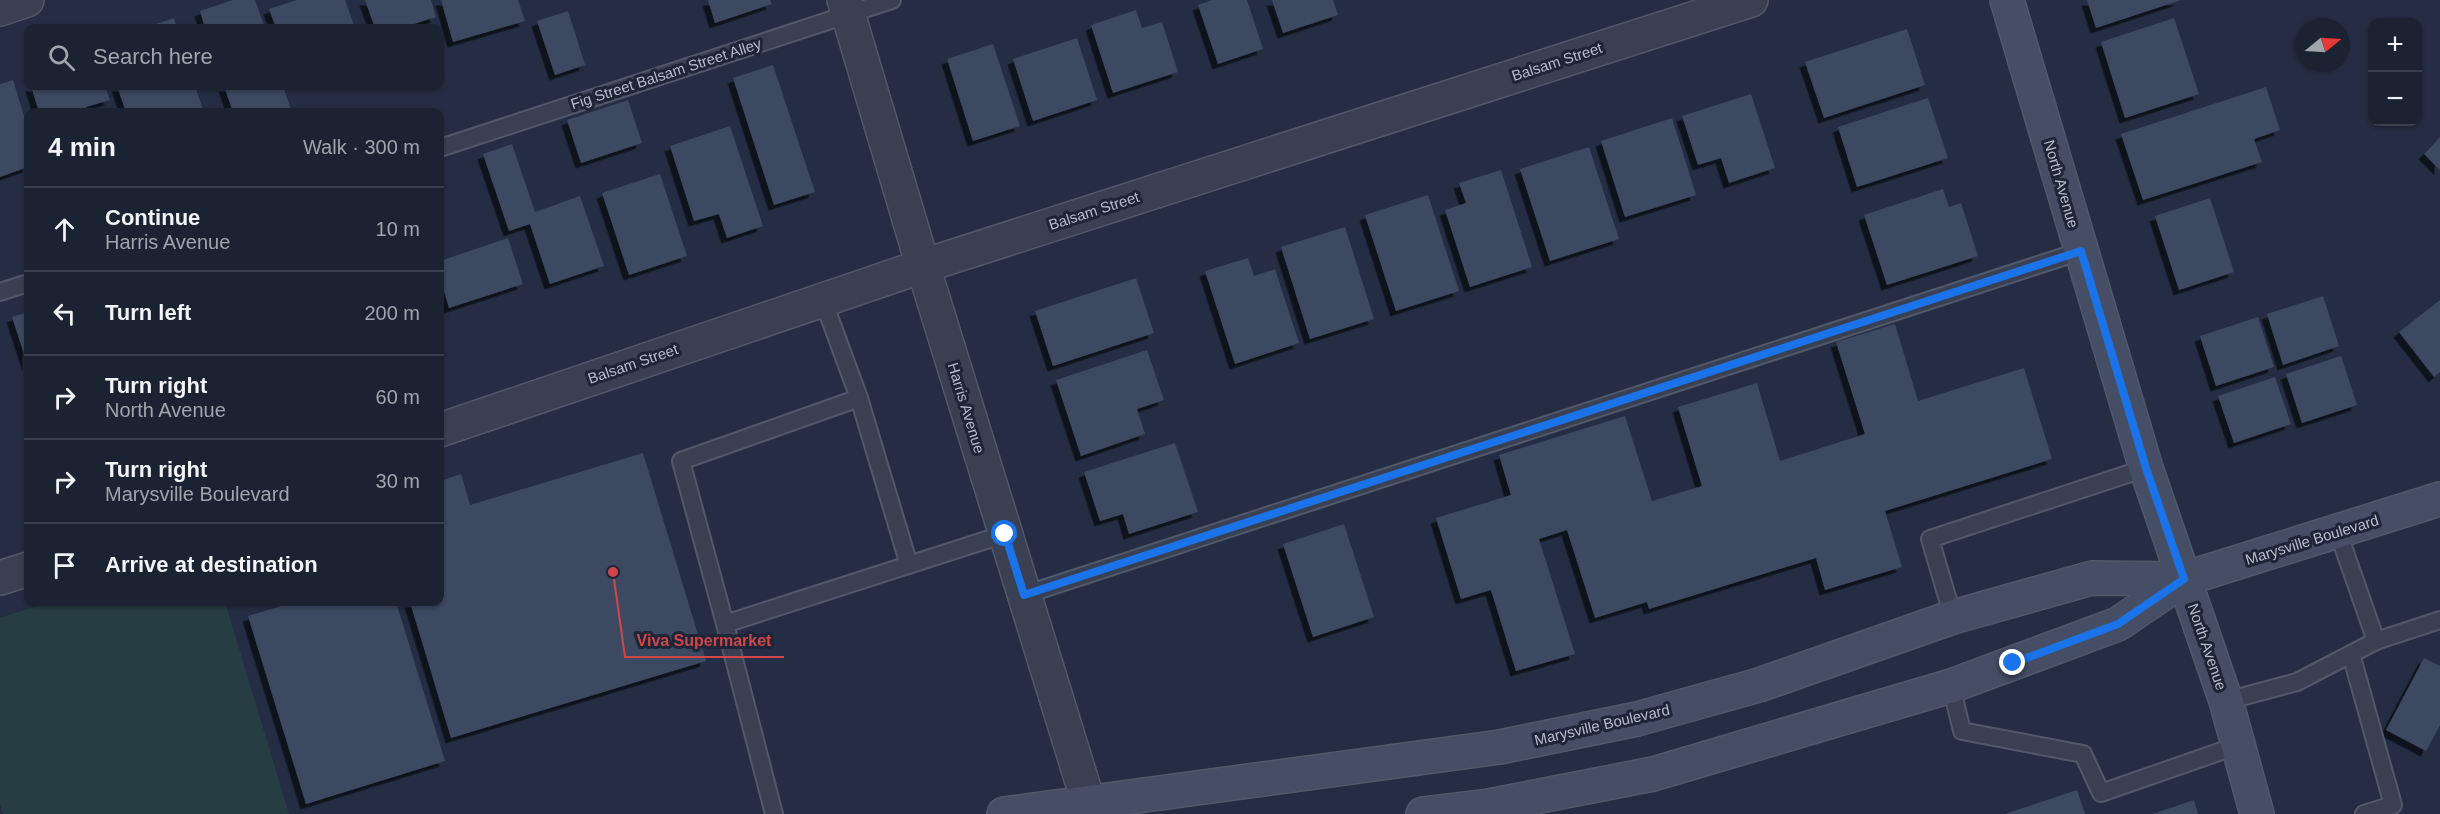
<!DOCTYPE html>
<html lang="en">
<head>
<meta charset="utf-8">
<style>
	body { margin:0; font-family:Arial,sans-serif; background:#242a3a; color:#f1f3f6 }
	.controls { position:absolute; right:18px; top:18px; display:grid; overflow:hidden; border-radius:12px; box-shadow:0 2px 4px #0004 }
	.controls button { width:54px; height:54px; display:grid; place-items:center; padding:0; border:0; border-bottom:2px solid #393f4d; background:#1b2232; color:#f1f3f6; font:30px sans-serif }
	.compass { position:absolute; left:2296px; top:18px; width:54px; height:54px; border-radius:50%; background:#1b2232; box-shadow:0 2px 4px #0004; rotate:72deg }
	.stop { position:absolute; width:18px; height:18px; margin:-14px; border:4px solid #1a73e8; border-radius:50%; background:#fff }
	.stop.end { background:#1a73e8; border-color:#fff; box-shadow:0 2px 6px #0008 }
	.list { margin:0; padding:0; list-style:none }
	h2 { display:flex; justify-content:space-between; align-items:center; height:78px; margin:0; padding:0 24px; font-size:26px }
	h2 small { font-size:20px; font-weight:400; color:#a0a4ac }
	.list li { display:grid; grid-template-columns:39px 1fr auto; gap:18px; align-items:center; box-sizing:border-box; height:84px; padding:0 24px; border-top:2px solid #393f4d }
	.list b { display:block; font-size:22px; white-space:nowrap }
	.list p { margin:0; font-size:20px; white-space:nowrap; color:#a0a4ac }
	.list em { font-size:20px; font-style:normal; color:#a0a4ac }
	.icon { flex:none; width:33px; height:33px; fill:none; stroke:currentColor; stroke-width:2; stroke-linecap:round; stroke-linejoin:round }
	.map { position:relative; flex:none; width:2440px; height:814px; overflow:hidden }
	.search { position:absolute; background:#1b2232; box-shadow:0 2px 4px #0004; left:24px; top:24px; width:420px; height:66px; display:flex; align-items:center; gap:15px; box-sizing:border-box; padding:0 21px; border-radius:12px; color:#a0a4ac; font-size:22px }
	.panel { position:absolute; background:#1b2232; box-shadow:0 2px 4px #0004; left:24px; top:108px; width:420px; height:498px; border-radius:12px }
	.map>svg:first-child { display:block }
</style>
</head>
<body>
<div class="map">
<svg width="2440" height="814" viewBox="0 0 2440 814">
	<defs>
		<filter id="shadow"><feDropShadow dx="-5.5" dy="5.5" stdDeviation="0" flood-color="#0009"/></filter>
	</defs>
	<rect width="100%" height="100%" fill="#242d43"/>
	<path fill="#263d44" d="M49 602H225L289 814H3L0 804V618Z"/>
	<g fill="#3e4861" filter="url(#shadow)">
		<path d="M233 0H255L265 28H205L200 11Z"/>
		<path d="M297 0H345L355 28H276L269 9Z"/>
		<path d="M365 0H431L436 17 401 28H375Z"/>
		<path d="M441 0H518L525 21 453 42Z"/>
		<path d="M708 0H770L772 4 715 23Z"/>
		<path d="M1212 0H1247L1263 49 1218 64 1198 5Z"/>
		<path d="M1272 0H1333L1338 15 1283 33Z"/>
		<path d="M2087 0H2181L2096 28Z"/>
		<path d="M1136 10 1142 28 1162 22 1178 72 1113 93 1091 25Z"/>
		<path d="M568 11 585 65 555 75 537 21Z"/>
		<path d="M174 18 177 28H144Z"/>
		<path d="M2174 18 2199 94 2125 118 2101 42Z"/>
		<path d="M1907 29 1925 85 1824 118 1805 62Z"/>
		<path d="M1077 38 1097 100 1033 121 1013 59Z"/>
		<path d="M993 44 1020 126 973 141 947 59Z"/>
		<path d="M773 65 815 192 774 205 733 78Z"/>
		<path d="M13 80 28 129V167L0 177V84Z"/>
		<path d="M31 86H105L110 100 86 107 88 112H39Z"/>
		<path d="M117 86H195L204 112H126Z"/>
		<path d="M224 86H283L292 112H233Z"/>
		<path d="M2266 87 2280 130 2254 139 2262 162 2143 200 2121 134Z"/>
		<path d="M1751 94 1775 168 1729 183 1721 158 1698 165 1682 116Z"/>
		<path d="M1928 98 1948 158 1857 187 1838 127Z"/>
		<path d="M628 100 642 143 581 163 567 120Z"/>
		<path d="M1672 118 1696 195 1625 217 1601 141Z"/>
		<path d="M730 126 763 226 727 238 719 214 694 221 670 146Z"/>
		<path d="M2440 137V170L2424 154Z"/>
		<path d="M512 144 535 212 580 196 604 266 550 284 530 224 509 231 483 154Z"/>
		<path d="M1589 147 1619 239 1550 261 1520 169Z"/>
		<path d="M1501 170 1532 267 1470 287 1445 210 1466 203 1459 183Z"/>
		<path d="M660 174 687 256 629 275 602 193Z"/>
		<path d="M1943 189 1949 207 1961 203 1978 256 1887 285 1864 215Z"/>
		<path d="M1428 195 1459 291 1396 311 1365 215Z"/>
		<path d="M2210 198 2234 272 2179 290 2155 216Z"/>
		<path d="M1345 227 1374 319 1310 339 1281 247Z"/>
		<path d="M508 238 523 284 449 308 440 278V261Z"/>
		<path d="M1248 258 1254 276 1275 269 1299 343 1235 364 1205 271Z"/>
		<path d="M1136 278 1154 333 1053 366 1035 311Z"/>
		<path d="M2323 296 2339 346 2283 365 2267 314Z"/>
		<path d="M2440 300V372L2434 377 2399 332Z"/>
		<path d="M28 312V366L12 317Z"/>
		<path d="M2258 317 2274 367 2216 386 2200 336Z"/>
		<path d="M1895 324 1918 401 2024 368 2052 459 1885 511 1902 567 1825 590 1816 558 1649 609 1647 602 1595 618 1567 530 1539 539 1575 654 1516 671 1491 590 1461 599 1436 518 1511 495 1499 455 1625 416 1652 501 1702 486 1678 407 1757 383 1780 461 1865 434 1836 342Z"/>
		<path d="M1147 350 1164 400 1137 409 1145 434 1081 456 1056 380Z"/>
		<path d="M2341 356 2357 405 2302 423 2286 374Z"/>
		<path d="M2275 377 2291 424 2234 443 2218 396Z"/>
		<path d="M1175 443 1198 512 1129 534 1123 514 1100 521 1084 472Z"/>
		<path d="M643 453 706 661 451 738 410 602H440V481L461 474 470 505Z"/>
		<path d="M1344 524 1374 617 1313 637 1283 544Z"/>
		<path d="M279 602H396L445 761 306 804 248 616 281 606Z"/>
		<path d="M2424 658 2440 666V725L2426 751 2386 730Z"/>
		<path d="M2077 790 2085 814H2005Z"/>
		<path d="M2194 800 2198 814H2152Z"/>
	</g>
	<g fill="none" stroke-linecap="round" stroke-linejoin="round">
		<g stroke="#51586a" stroke-width="20">
			<g id="lane">
				<path d="M440 148 892 0"/>
				<path d="M0 292 28 283"/>
				<path d="M859 398 909 565"/>
				<path d="M2338 532 2376 641 2440 620"/>
				<path d="M1024 595 2081 251"/>
				<path d="M1953 617 1930 539 2146 468"/>
				<path d="M725 624 681 461 859 398 823 300"/>
				<path d="M2351 654 2393 805 2364 814"/>
				<path d="M1951 686 1962 731 2083 754 2101 793 2239 745"/>
				<path d="M2226 701 2297 682 2376 641"/>
				<path d="M774 814 725 624 1005 534"/>
			</g>
		</g>
		<g stroke="#51586a" stroke-width="36">
			<g id="street">
				<path d="M844 0 923 266 1092 814"/>
				<path d="M0 9 27 0"/>
				<path d="M440 430 923 266 1751 0"/>
				<path d="M0 578 28 569"/>
			</g>
		</g>
		<g stroke="#51586a" stroke-width="36">
			<g id="secondary">
				<path d="M2007 0 2146 468 2226 701 2257 814"/>
				<path d="M1004 814 1500 747 1637 719 1759 685 1953 617 2092 578 2184 579 2440 499"/>
				<path d="M1423 814 1489 806 1653 774 1951 686 2118 624 2184 579"/>
			</g>
		</g>
		<use href="#lane" stroke="#394053" stroke-width="16"/>
		<use href="#street" stroke="#394053" stroke-width="33"/>
		<use href="#secondary" stroke="#464e66" stroke-width="33"/>
	</g>
	<g fill="none" stroke-linecap="round" stroke-linejoin="round">
		<path stroke="#1a73e8" stroke-width="8" d="M1005 534 1024 595 2081 251 2146 468 2184 579 2118 624 2013 663"/>
	</g>
	<g text-anchor="middle" stroke-width="6" stroke-linejoin="round" paint-order="stroke">
		<g font-size="15" fill="#b6bccd" stroke="#1d2538">
			<text transform="translate(1557 62) rotate(-18)" y="5">Balsam Street</text>
			<text transform="translate(666 74) rotate(-18)" y="5">Fig Street Balsam Street Alley</text>
			<text transform="translate(2061 184) rotate(74)" y="5">North Avenue</text>
			<text transform="translate(1094 211) rotate(-18)" y="5">Balsam Street</text>
			<text transform="translate(633 364) rotate(-19)" y="5">Balsam Street</text>
			<text transform="translate(966 408) rotate(73)" y="5">Harris Avenue</text>
			<text transform="translate(2312 540) rotate(-17)" y="5">Marysville Boulevard</text>
			<text transform="translate(2207 647) rotate(71)" y="5">North Avenue</text>
			<text transform="translate(1602 725) rotate(-13)" y="5">Marysville Boulevard</text>
		</g>
	</g>
	<path fill="none" stroke="#d04649" stroke-width="2" d="M613 572L625 657H784"/>
	<circle fill="#d04649" stroke="#1d2538" stroke-width="2" cx="613" cy="572" r="6"/>
	<g font-size="16" text-anchor="middle" font-weight="bold" fill="#d04649" stroke="#1d2538" stroke-width="6" stroke-linejoin="round" paint-order="stroke">
		<text x="704" y="646">Viva Supermarket</text>
	</g>
</svg>
<div class="controls">
<button>+</button>
<button>−</button>
</div>
<svg class="compass" viewBox="-18 -18 36 36"><path d="M0-13l5 13h-10z" fill="#e53935"/><path d="M0 13l5-13h-10z" fill="#a0a4ac"/></svg>
<div class="stop" style="left:1005px;top:534px"></div>
<div class="stop end" style="left:2013px;top:663px"></div>
<div class="search"><svg class="icon" aria-label="search" viewBox="0 0 24 24"><circle cx="10" cy="10" r="6"/><path d="M15 15l6 6"/></svg>Search here</div>
<section class="panel">
<h2>4 min<small>Walk · 300 m</small></h2>
<ul class="list">
<li><svg class="icon" aria-label="ahead" viewBox="0 0 24 24"><path d="M12 20V5M6 11l6-6 6 6"/></svg><div><b>Continue</b><p>Harris Avenue</p></div><em>10 m</em></li>
<li><svg class="icon" aria-label="left" viewBox="0 0 24 24"><path d="M17 20v-9H6M10 6l-5 5 5 5"/></svg><div><b>Turn left</b></div><em>200 m</em></li>
<li><svg class="icon" aria-label="right" viewBox="0 0 24 24"><path d="M7 20v-9h11M14 6l5 5-5 5"/></svg><div><b>Turn right</b><p>North Avenue</p></div><em>60 m</em></li>
<li><svg class="icon" aria-label="right" viewBox="0 0 24 24"><path d="M7 20v-9h11M14 6l5 5-5 5"/></svg><div><b>Turn right</b><p>Marysville Boulevard</p></div><em>30 m</em></li>
<li><svg class="icon" aria-label="arrive" viewBox="0 0 24 24"><path d="M6 21V4h12l-3 4 3 4H6"/></svg><div><b>Arrive at destination</b></div></li>
</ul>
</section>
</div>
</body>
</html>
